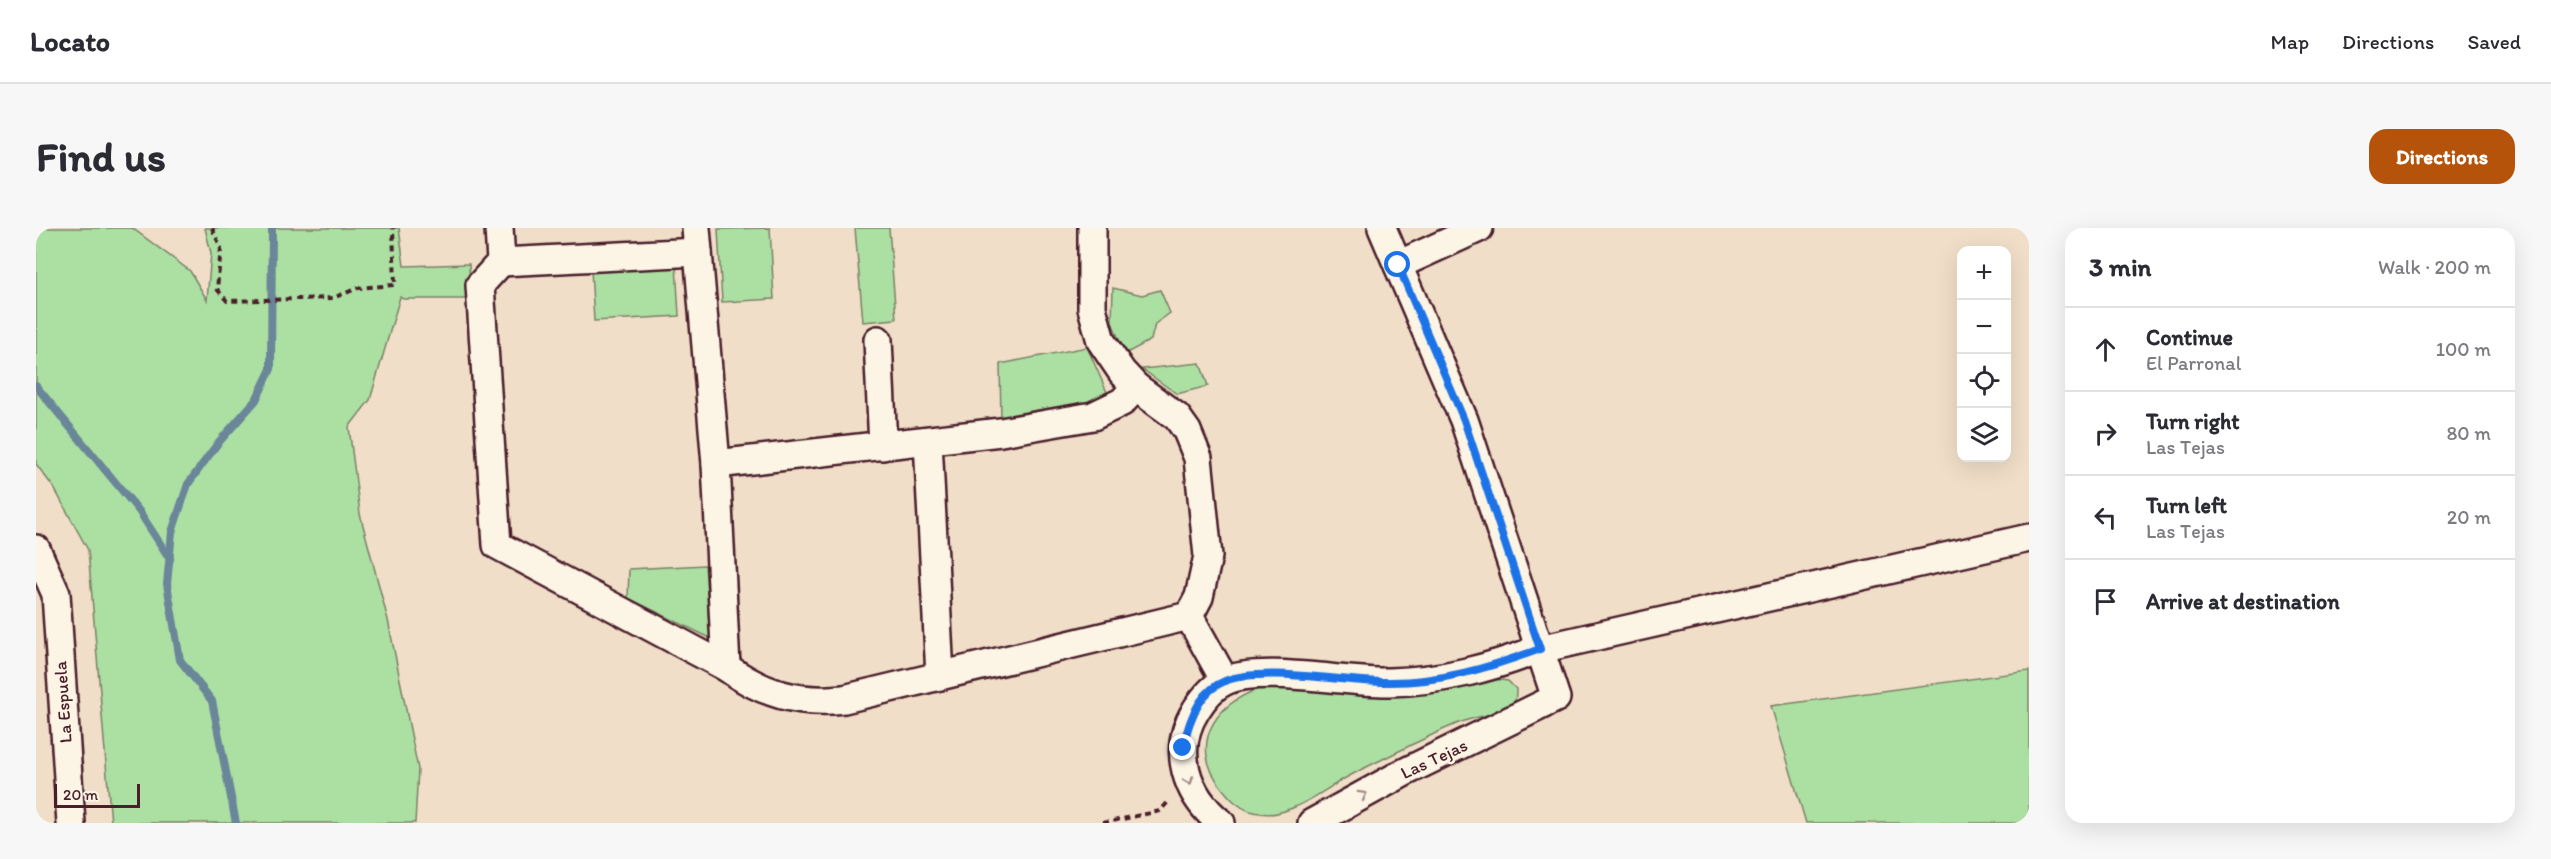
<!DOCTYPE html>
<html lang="en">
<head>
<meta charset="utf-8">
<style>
	body { margin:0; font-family:Itim,sans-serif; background:#f7f7f7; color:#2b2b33 }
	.controls { position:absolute; right:18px; top:18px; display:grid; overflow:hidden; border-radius:12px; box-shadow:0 6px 24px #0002 }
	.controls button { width:54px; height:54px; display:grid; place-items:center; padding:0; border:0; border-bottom:2px solid #e1e1e2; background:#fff; color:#2b2b33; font:30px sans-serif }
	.scale { position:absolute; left:18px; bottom:15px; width:86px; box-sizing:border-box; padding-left:6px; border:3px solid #4a1f2b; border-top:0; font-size:16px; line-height:21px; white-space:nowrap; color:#4a1f2b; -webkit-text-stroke:4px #fcf5e5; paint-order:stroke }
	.stop { position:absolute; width:18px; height:18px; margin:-14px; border:4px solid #1a73e8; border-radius:50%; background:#fff }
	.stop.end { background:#1a73e8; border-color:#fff; box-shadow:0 2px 6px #0008 }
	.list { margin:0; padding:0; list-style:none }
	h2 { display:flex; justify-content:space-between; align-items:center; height:78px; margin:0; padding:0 24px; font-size:26px }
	h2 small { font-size:20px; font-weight:400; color:#7c7c81 }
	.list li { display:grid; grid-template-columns:39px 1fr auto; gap:18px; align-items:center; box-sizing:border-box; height:84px; padding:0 24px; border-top:2px solid #e1e1e2 }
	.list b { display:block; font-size:22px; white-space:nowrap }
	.list p { margin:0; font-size:20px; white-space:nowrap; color:#7c7c81 }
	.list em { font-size:20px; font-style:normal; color:#7c7c81 }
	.icon { flex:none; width:33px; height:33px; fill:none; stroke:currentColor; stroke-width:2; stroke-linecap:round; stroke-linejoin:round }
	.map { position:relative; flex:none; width:1993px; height:595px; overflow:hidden; border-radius:18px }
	header { display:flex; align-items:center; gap:36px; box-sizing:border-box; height:84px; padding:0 30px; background:#fff; border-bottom:2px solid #e1e1e2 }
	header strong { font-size:28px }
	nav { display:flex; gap:33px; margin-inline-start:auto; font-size:21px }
	.intro { display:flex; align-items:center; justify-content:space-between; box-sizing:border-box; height:144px; padding:0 36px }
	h1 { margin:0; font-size:42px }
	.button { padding:15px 27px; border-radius:18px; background:#b45309; color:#fff; font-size:21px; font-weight:700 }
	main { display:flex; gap:36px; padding:0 36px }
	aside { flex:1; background:#fff; border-radius:18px; box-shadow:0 6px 24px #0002 }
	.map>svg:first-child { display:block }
</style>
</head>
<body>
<header>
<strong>Locato</strong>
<nav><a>Map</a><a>Directions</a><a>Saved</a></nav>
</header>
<div class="intro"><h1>Find us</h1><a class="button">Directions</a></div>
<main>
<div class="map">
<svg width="1993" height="595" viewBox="0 0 1993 595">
	<rect width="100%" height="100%" fill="#f0dec8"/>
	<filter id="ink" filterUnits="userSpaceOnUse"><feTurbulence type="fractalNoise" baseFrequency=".0167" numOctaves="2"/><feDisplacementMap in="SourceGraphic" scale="12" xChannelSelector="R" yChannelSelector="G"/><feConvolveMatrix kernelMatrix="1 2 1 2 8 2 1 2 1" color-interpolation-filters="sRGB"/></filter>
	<g filter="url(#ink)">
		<g fill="#abe0a2" stroke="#7a8066" stroke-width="1.5">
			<path d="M0 0H96L154 43 171 72 175 25 169 0H363L368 38 433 36 434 71H367L364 69 334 172 313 199 324 286 352 392 382 541 379 595H75L52 322 18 260 0 236Z"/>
			<path d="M734 0 738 71 686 74 682 1Z"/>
			<path d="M819 0H853L860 91 827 94Z"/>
			<path d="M640 37 643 88 558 93 555 42Z"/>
			<path d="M1077 60 1106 67 1124 62 1134 85 1119 96 1115 112 1089 126 1076 94Z"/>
			<path d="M1051 119 1074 171 965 193 964 136Z"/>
			<path d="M1164 135 1172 158 1141 166 1106 141Z"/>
			<path d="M669 337 674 410 592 370 593 341Z"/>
			<path d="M1993 443V595H1770L1735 478Z"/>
			<path d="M1458 451 1472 453 1480 461C1480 469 1480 475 1473 481 1467 486 1454 486 1447 488 1421 493 1399 506 1375 517 1352 529 1329 539 1306 552 1286 564 1264 580 1241 585 1234 587 1221 585 1214 583 1202 579 1194 570 1186 560 1149 514 1183 469 1234 458Z"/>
		</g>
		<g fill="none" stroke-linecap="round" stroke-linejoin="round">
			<g stroke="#6b8699" stroke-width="8">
				<path d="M0 158 103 283 134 331"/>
				<path d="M200 595 176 473 144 432 131 356 136 304 152 256 182 215 220 172 235 141 236 0"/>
			</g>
			<g stroke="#4a1f2b" stroke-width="32">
				<g id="minor">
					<path d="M463 0 465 34 444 57 461 317 690 439C727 466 763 476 808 471L1153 388 1163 369 1172 328 1162 230 1151 203 1141 189 1100 159 1086 144 1065 113 1056 80V0"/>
					<path d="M660 0 680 236 690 439"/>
					<path d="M465 34 662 24"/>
					<path d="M1362 37 1443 0"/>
					<path d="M842 112 847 218"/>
					<path d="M892 213 904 448"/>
					<path d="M680 236 965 204 1057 188 1086 174 1100 159"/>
					<path d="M0 321 20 366 35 595"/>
					<path d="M1153 388 1189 453"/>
					<path d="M1185 595C1150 567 1135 522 1160 482 1167 471 1176 459 1189 453 1225 437 1311 455 1353 454 1406 453 1454 440 1504 421L1993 310"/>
					<path d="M1276 595 1367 545 1520 470 1428 192 1346 0"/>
				</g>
			</g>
			<g stroke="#4a1f2b" stroke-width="4" stroke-dasharray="6 4.5" stroke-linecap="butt">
				<path d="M176 0 185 20 181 61 191 73 297 70 322 60 359 57 357 0"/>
				<path d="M1067 595 1124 583 1133 573"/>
			</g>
			<use href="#minor" stroke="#fcf5e5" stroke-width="27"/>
		</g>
		<defs><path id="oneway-chevron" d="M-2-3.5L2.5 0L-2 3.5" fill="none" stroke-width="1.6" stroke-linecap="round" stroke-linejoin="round" transform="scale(1.5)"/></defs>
		<g stroke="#a38a88">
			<use href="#oneway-chevron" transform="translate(1153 553) rotate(70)"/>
			<use href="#oneway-chevron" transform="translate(1327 567) rotate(-29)"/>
		</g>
	</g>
	<g fill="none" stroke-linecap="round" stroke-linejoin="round" filter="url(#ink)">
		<path stroke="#1a73e8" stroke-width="8" d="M1147 520C1152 495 1163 463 1189 453 1225 438 1308 454 1349 454 1403 455 1453 440 1504 421L1428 192 1362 37"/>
	</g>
	<g text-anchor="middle" stroke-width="5" stroke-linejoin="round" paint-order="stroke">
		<g font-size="18" fill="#4a1f2b" stroke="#fcf5e5">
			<text transform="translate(27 474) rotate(-94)" y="6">La Espuela</text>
			<text transform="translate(1398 531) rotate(-25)" y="6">Las Tejas</text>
		</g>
	</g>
</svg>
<div class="controls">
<button>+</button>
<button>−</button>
<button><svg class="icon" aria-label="locate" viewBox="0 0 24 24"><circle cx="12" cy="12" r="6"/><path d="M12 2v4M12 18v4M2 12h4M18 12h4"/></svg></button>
<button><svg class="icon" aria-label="layers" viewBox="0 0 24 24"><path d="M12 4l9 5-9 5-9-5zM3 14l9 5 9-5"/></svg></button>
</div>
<div class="scale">20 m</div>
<div class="stop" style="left:1362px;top:37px"></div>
<div class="stop end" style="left:1147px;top:520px"></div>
</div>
<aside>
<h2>3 min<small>Walk · 200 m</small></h2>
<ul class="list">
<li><svg class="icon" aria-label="ahead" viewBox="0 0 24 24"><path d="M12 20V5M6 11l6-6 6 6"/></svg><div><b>Continue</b><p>El Parronal</p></div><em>100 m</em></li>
<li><svg class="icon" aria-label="right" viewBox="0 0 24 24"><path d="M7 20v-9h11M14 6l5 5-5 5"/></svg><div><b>Turn right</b><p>Las Tejas</p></div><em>80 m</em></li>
<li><svg class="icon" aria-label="left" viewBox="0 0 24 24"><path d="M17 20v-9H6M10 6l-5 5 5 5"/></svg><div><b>Turn left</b><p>Las Tejas</p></div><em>20 m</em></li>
<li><svg class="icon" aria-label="arrive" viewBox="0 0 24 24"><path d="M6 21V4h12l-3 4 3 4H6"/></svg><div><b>Arrive at destination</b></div></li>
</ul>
</aside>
</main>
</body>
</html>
